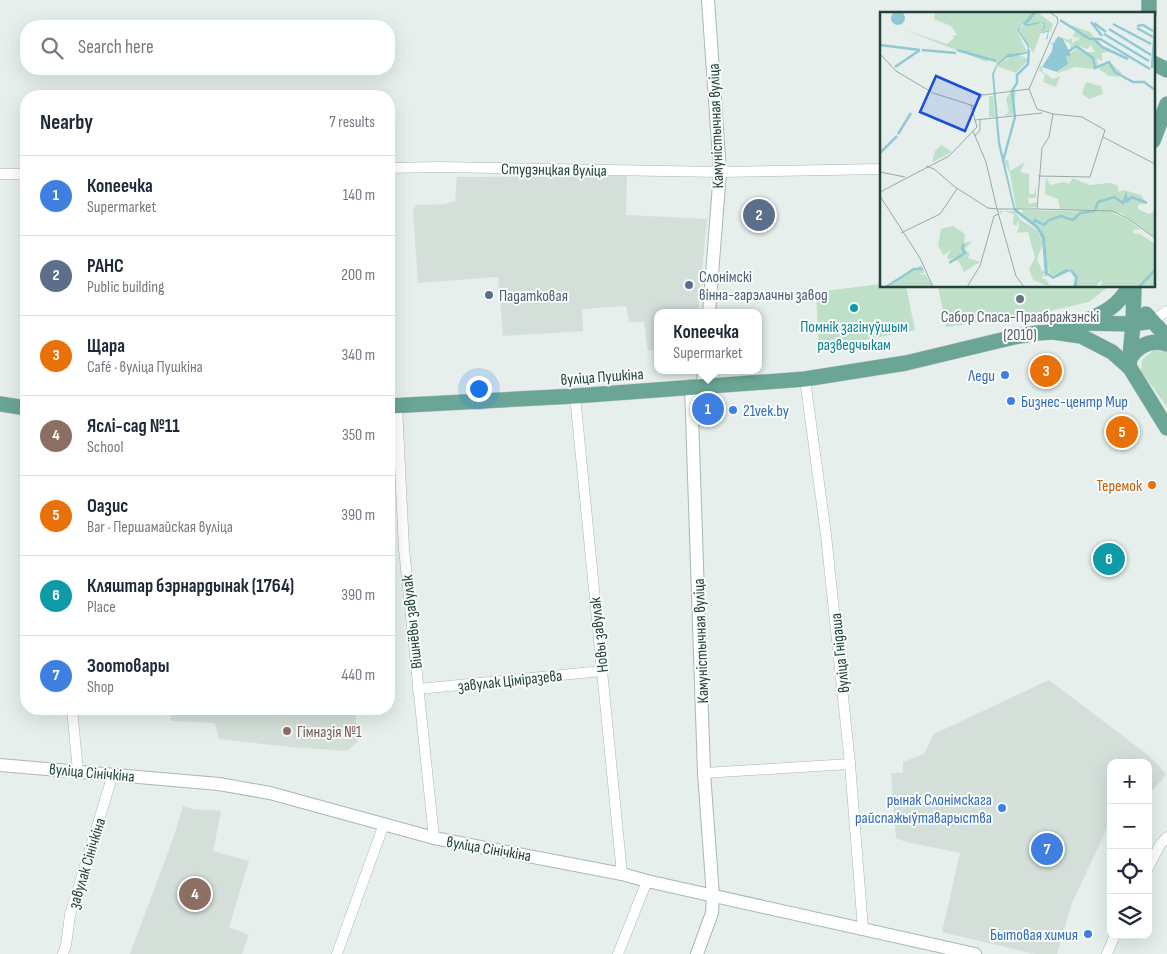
<!DOCTYPE html>
<html lang="en">
<head>
<meta charset="utf-8">
<style>
	body { margin:0; font-family:"Sofia Sans Condensed",sans-serif; background:#f2f2f3; color:#1f2937 }
	.controls { position:absolute; right:15px; bottom:15px; display:grid; overflow:hidden; border-radius:10px; box-shadow:0 5px 20px #0002 }
	.controls button { width:45px; height:45px; display:grid; place-items:center; padding:0; border:0; border-bottom:1px solid #e0e1e3; background:#fff; color:#1f2937; font:25px sans-serif }
	.you { position:absolute; left:478px; top:388px; width:18px; height:18px; margin:-12px; border:4px solid #fff; border-radius:50%; background:#1a73e8; box-shadow:0 0 0 8px #1a73e833 }
	.badge { display:grid; place-items:center; width:32px; height:32px; border-radius:50%; background:#0b8043; color:#fff; font-size:16px; font-weight:700 }
	.pin { position:absolute; translate:-50% -50%; border:2px solid #fff; box-shadow:0 1px 5px #0006 }
	.popup { position:absolute; left:654px; top:309px; width:108px; height:65px; box-sizing:border-box; display:grid; place-content:center; border-radius:10px; background:#fff; filter:drop-shadow(0 1px 4px #0005); font-size:16px; white-space:nowrap; color:#747a83 }
	.popup b { font-size:19px; color:#1f2937 }
	.popup::after { content:''; position:absolute; left:50%; top:100%; margin-left:-10px; border:10px solid transparent; border-top-color:#fff }
	.list { margin:0; padding:0; list-style:none }
	h2 { display:flex; justify-content:space-between; align-items:center; height:65px; margin:0; padding:0 20px; font-size:21px }
	h2 small { font-size:16px; font-weight:400; color:#747a83 }
	.list li { display:grid; grid-template-columns:32px 1fr auto; gap:15px; align-items:center; box-sizing:border-box; height:80px; padding:0 20px; border-top:1px solid #e0e1e3 }
	.list b { display:block; font-size:19px; white-space:nowrap }
	.list p { margin:0; font-size:16px; white-space:nowrap; color:#747a83 }
	.list em { font-size:16px; font-style:normal; color:#747a83 }
	.icon { flex:none; width:28px; height:28px; fill:none; stroke:currentColor; stroke-width:2; stroke-linecap:round; stroke-linejoin:round }
	.map { position:relative; flex:none; width:1167px; height:954px; overflow:hidden }
	.search { position:absolute; background:#fff; box-shadow:0 5px 20px #0002; left:20px; top:20px; width:375px; height:55px; display:flex; align-items:center; gap:12px; box-sizing:border-box; padding:0 18px; border-radius:20px; color:#747a83; font-size:19px }
	.panel { position:absolute; background:#fff; box-shadow:0 5px 20px #0002; left:20px; top:90px; width:375px; height:625px; border-radius:20px }
	.map>svg:first-child { display:block }
</style>
</head>
<body>
<div class="map">
<svg width="1167" height="954" viewBox="0 0 1167 954">
	<rect width="100%" height="100%" fill="#e6efeb"/>
	<g fill="#d4dfda">
		<path d="M627 176 626 215 707 219 698 313H658V350L648 351 644 322H629L626 306 582 309 583 331 503 336 498 277 418 283 413 211 416 205 445 204 455 201 457 177Z"/>
		<path d="M1049 680 1148 755 1166 774 1148 796V763H1111V820L1072 903 1057 954H1035L942 932 960 853 906 842 896 838 891 773H903V762L924 754 934 734Z"/>
		<path d="M170 709H355L358 742 347 751 290 747 219 739 215 723 171 721Z"/>
		<path d="M183 806 193 809 221 811 213 851 249 861 229 927 249 935 242 954H130L172 842Z"/>
	</g>
	<g fill="#bfe0c8">
		<path d="M881 284V286H906L915 330 819 349 816 292Z"/>
		<path d="M938 286H1109L1089 302 1041 313 946 327Z"/>
		<path d="M1165 349 1167 352V407L1141 371 1142 360 1154 350Z"/>
	</g>
	<g fill="none" stroke-linecap="round" stroke-linejoin="round">
		<g stroke="#a8b8b2" stroke-width="11">
			<g id="minor">
				<path d="M389 168 438 167 720 172 881 169"/>
				<path d="M0 174H26"/>
				<path d="M1152 321 1167 311"/>
				<path d="M805 379 826 535 850 764 863 929"/>
				<path d="M575 396 622 874"/>
				<path d="M397 406 404 549 434 838"/>
				<path d="M418 689 602 671"/>
				<path d="M72 709 78 771"/>
				<path d="M704 773 850 764"/>
				<path d="M1148 868 1160 845 1167 837"/>
				<path d="M63 954 66 945 70 915 113 774"/>
				<path d="M337 954 384 824"/>
				<path d="M618 954 647 881"/>
				<path d="M1107 954 1115 935"/>
			</g>
		</g>
		<g stroke="#a8b8b2" stroke-width="14">
			<g id="tertiary">
				<path d="M708 0 720 172 709 313"/>
				<path d="M691 386 704 773 713 896 712 913 697 954"/>
				<path d="M703 386 704 370"/>
				<path d="M0 765 219 784 270 793 434 838 622 874 647 881 975 954"/>
			</g>
		</g>
		<g stroke="#c2cac8" stroke-width="16">
			<g id="primary">
				<path d="M1149 14V0"/>
				<path d="M1153 63 1167 70"/>
				<path d="M1153 141 1167 104"/>
				<path d="M1146 314 1167 337"/>
				<path d="M1085 321C1107 312 1117 306 1130 286"/>
				<path d="M1057 331 1082 323 1133 324 1152 321"/>
				<path d="M1130 358C1139 345 1151 339 1167 344"/>
				<path d="M1129 367 1133 324 1134 286"/>
				<path d="M0 404 26 408"/>
				<path d="M389 406 575 396 805 379 906 363 1014 337 1037 333 1053 332 1081 336 1112 352 1130 368 1167 428"/>
			</g>
		</g>
		<use href="#minor" stroke="#fff" stroke-width="10"/>
		<use href="#tertiary" stroke="#fff" stroke-width="12"/>
		<use href="#primary" stroke="#6aa596" stroke-width="15"/>
	</g>
	<g fill="#5c6f8a" stroke="#f7fbf9" stroke-width="2">
		<circle cx="689" cy="285" r="5"/>
		<circle cx="489" cy="295" r="5"/>
	</g>
	<circle fill="#6b7280" stroke="#f7fbf9" stroke-width="2" cx="1020" cy="299" r="5"/>
	<circle fill="#0f9aa8" stroke="#f7fbf9" stroke-width="2" cx="854" cy="308" r="5"/>
	<g fill="#3f7fe0" stroke="#f7fbf9" stroke-width="2">
		<circle cx="1005" cy="375" r="5"/>
		<circle cx="1011" cy="401" r="5"/>
		<circle cx="733" cy="410" r="5"/>
		<circle cx="1002" cy="808" r="5"/>
		<circle cx="1088" cy="934" r="5"/>
	</g>
	<circle fill="#e8710a" stroke="#f7fbf9" stroke-width="2" cx="1152" cy="485" r="5"/>
	<circle fill="#8d6e63" stroke="#f7fbf9" stroke-width="2" cx="287" cy="731" r="5"/>
	<g text-anchor="middle" stroke-width="4" stroke-linejoin="round" paint-order="stroke">
		<g font-size="16" fill="#24423a" stroke="#f7fbf9">
			<text transform="translate(715 126) rotate(-92)" y="6">Камуністычная вуліца</text>
			<text transform="translate(554 169) rotate(1)" y="6">Студэнцкая вуліца</text>
			<text transform="translate(602 376) rotate(-4)" y="6">вуліца Пушкіна</text>
			<text transform="translate(411 622) rotate(-96)" y="6">Вішнёвы завулак</text>
			<text transform="translate(598 635) rotate(-96)" y="6">Новы завулак</text>
			<text transform="translate(700 641) rotate(-92)" y="6">Камуністычная вуліца</text>
			<text transform="translate(839 653) rotate(-96)" y="6">вуліца Гнідаша</text>
			<text transform="translate(510 680) rotate(-6)" y="6">завулак Ціміразева</text>
			<text transform="translate(92 772) rotate(5)" y="6">вуліца Сінічкіна</text>
			<text transform="translate(489 848) rotate(10)" y="6">вуліца Сінічкіна</text>
			<text transform="translate(86 863) rotate(-73)" y="6">завулак Сінічкіна</text>
		</g>
		<g font-size="16" fill="#4e5e75" stroke="#f7fbf9" text-anchor="start">
			<text x="699" y="282">Слонімскі<tspan x="699" dy="18">вінна-гарэлачны завод</tspan></text>
			<text x="499" y="301">Падатковая</text>
		</g>
		<g font-size="16" fill="#5b616d" stroke="#f7fbf9">
			<text x="1020" y="322">Сабор Спаса-Праабражэнскі<tspan x="1020" dy="18">(2010)</tspan></text>
		</g>
		<g font-size="16" fill="#0d838f" stroke="#f7fbf9">
			<text x="854" y="332">Помнік загінуўшым<tspan x="854" dy="18">разведчыкам</tspan></text>
		</g>
		<g font-size="16" fill="#366cbe" stroke="#f7fbf9" text-anchor="end">
			<text x="995" y="381">Леди</text>
			<text x="1021" y="407" text-anchor="start">Бизнес-центр Мир</text>
			<text x="743" y="416" text-anchor="start">21vek.by</text>
			<text x="992" y="805">рынак Слонімскага<tspan x="992" dy="18">райспажыўтаварыства</tspan></text>
			<text x="1078" y="940">Бытовая химия</text>
		</g>
		<g font-size="16" fill="#c56008" stroke="#f7fbf9" text-anchor="end">
			<text x="1142" y="491">Теремок</text>
		</g>
		<g font-size="16" fill="#785e54" stroke="#f7fbf9" text-anchor="start">
			<text x="297" y="737">Гімназія №1</text>
		</g>
	</g>
	<g transform="translate(880 12)">
		<rect width="275" height="275" fill="#e6efeb"/>
		<path d="M55 0H153L137 18 147 40 128 42 117 52 110 46 107 50 22 17 67 32 74 26 72 24 77 23 71 14 54 7ZM157 0 173 12 171 19 162 20 165 12 161 10 156 11 164 13 153 41 139 19 145 11 148 13 154 12 146 10ZM191 13 210 20 221 33 249 47 228 40 222 41V49L216 46 219 54 232 52 242 61 238 62 239 65 229 64 215 54 214 45 205 40H215L211 33 207 37 194 33 190 39 191 33 183 27 177 26 175 30V28L178 24 189 28 192 26V31L201 26 193 25 195 19ZM197 36 212 47 215 57 195 55 176 62 188 52 186 45ZM136 42 149 47 136 61 117 54ZM161 53 163 60 173 67 180 64 176 75 163 70 165 63 159 58ZM206 70 221 74 223 82 209 87 202 82ZM136 78 133 102 124 104 129 99 126 87 131 79ZM109 84H113L115 105H109ZM61 133 72 140 52 150 55 139ZM128 148 130 159 145 150 140 160 149 162V182H154L156 175V186H148L149 192 156 190 157 195 136 197 130 161 124 149ZM166 165 170 173 184 170 189 172 193 166 209 173 231 171 238 174V180L244 178 261 183 266 191 258 193V197L269 202 275 199V225L241 201 180 197 178 187 165 182ZM143 198 229 200 245 206 260 217 253 218V221L260 222 275 232V275H220L223 267 215 275H197L198 264 189 257 170 264 166 250 165 225 142 202ZM119 199H134L141 208 157 218 163 231 157 247 162 259 165 258 162 267H166L170 275 153 268 149 257 155 246 148 220 137 221 139 213 137 208V214L133 212 134 202 124 199 120 202ZM73 214 85 222 84 231 92 229 85 237 90 242 88 246 100 250 84 260 78 248 69 251 79 244 69 248 67 245 71 238 64 243 60 239 65 240 60 238 58 233 61 217ZM41 253 45 261H41L40 263 45 262 53 275H9Z" fill="#bfe0c8"/>
		<path d="M11 6a7 7 0 1 1 14 0a7 7 0 1 1-14 0ZM153 0H157L147 12 160 10 165 11V15L162 20 167 19H169L167 28 173 32 178 25 183 27 191 43 186 45 188 52 177 60 162 55 172 39 173 33 166 27 168 20 161 21 164 13 161 11 148 14 142 12 139 19 149 33V41L127 46 117 54 114 63 120 130 135 196 158 214 165 225 168 261 173 264 186 257 192 258 198 264 197 275H193L195 266 190 259 173 267 167 263 165 265 162 227 157 217 134 199 118 132 112 62 117 52 128 42 147 40 148 35 137 18Z" fill="#8ec9d4"/>
		<path fill="none" stroke="#8ec9d4" stroke-width="2.5" d="M180 8 210 27H220M211 10 222 24M214 11 226 20M233 12 271 32M257 14 263 13 273 19M257 16 273 25M229 17 271 43M224 22 269 49M214 27 222 35 248 47M220 27 270 57M0 33 40 38M42 38 76 41M77 38 116 49M188 40 196 34 213 46 215 56 229 50 235 60 253 70H264L275 78M15 55 40 38M272 56 275 15M18 122 31 101M0 141 17 124M123 149 135 105 132 79 137 71V63L148 52 149 38M215 198 218 190 234 185 243 191 246 184 247 189 252 185 267 191M153 212 155 208 164 213 169 208 181 204 193 208 200 201 215 199M69 251 85 241 82 236 84 232M6 275 34 257H43M259 275 275 258"/>
		<path fill="none" stroke="#98aaa4" stroke-width="1" d="M0 42 16 59 53 81 94 94M103 83 149 77M91 93 97 115M93 96 103 82M95 108 162 101M95 124 100 118V107M223 125 275 152M46 154 54 157 75 175 108 196 117 197 106 150 93 119M0 160 25 165M158 164 210 165 225 118 202 105 173 102M0 180 69 144 97 115M0 184 40 246 53 275M157 197 232 199 247 206 275 226M21 221 60 202 77 177M87 275 100 254 114 204 119 202M144 275 136 264 117 197H157L162 136 169 125 173 102 157 97 149 77 178 10 177 5 169 0"/>
		<path fill="#1d4ed8" fill-opacity="0.15" stroke="#1d4ed8" stroke-width="2.5" d="M56 64 100 83 85 119 40 100Z"/>
		<rect width="275" height="275" fill="none" stroke="#24423a" stroke-width="2.5"/>
	</g>
</svg>
<div class="controls">
<button>+</button>
<button>−</button>
<button><svg class="icon" aria-label="locate" viewBox="0 0 24 24"><circle cx="12" cy="12" r="6"/><path d="M12 2v4M12 18v4M2 12h4M18 12h4"/></svg></button>
<button><svg class="icon" aria-label="layers" viewBox="0 0 24 24"><path d="M12 4l9 5-9 5-9-5zM3 14l9 5 9-5"/></svg></button>
</div>
<div class="you"></div>
<div class="pin badge" style="left:708px;top:409px;background:#3f7fe0">1</div>
<div class="popup"><b>Копеечка</b>Supermarket</div>
<div class="pin badge" style="left:759px;top:215px;background:#5c6f8a">2</div>
<div class="pin badge" style="left:1046px;top:371px;background:#e8710a">3</div>
<div class="pin badge" style="left:195px;top:894px;background:#8d6e63">4</div>
<div class="pin badge" style="left:1122px;top:432px;background:#e8710a">5</div>
<div class="pin badge" style="left:1109px;top:559px;background:#0f9aa8">6</div>
<div class="pin badge" style="left:1047px;top:849px;background:#3f7fe0">7</div>
<div class="search"><svg class="icon" aria-label="search" viewBox="0 0 24 24"><circle cx="10" cy="10" r="6"/><path d="M15 15l6 6"/></svg>Search here</div>
<section class="panel">
<h2>Nearby<small>7 results</small></h2>
<ul class="list">
<li><span class="badge" style="background:#3f7fe0">1</span><div><b>Копеечка</b><p>Supermarket</p></div><em>140 m</em></li>
<li><span class="badge" style="background:#5c6f8a">2</span><div><b>РАНС</b><p>Public building</p></div><em>200 m</em></li>
<li><span class="badge" style="background:#e8710a">3</span><div><b>Щара</b><p>Café · вуліца Пушкіна</p></div><em>340 m</em></li>
<li><span class="badge" style="background:#8d6e63">4</span><div><b>Яслі-сад №11</b><p>School</p></div><em>350 m</em></li>
<li><span class="badge" style="background:#e8710a">5</span><div><b>Оазис</b><p>Bar · Першамайская вуліца</p></div><em>390 m</em></li>
<li><span class="badge" style="background:#0f9aa8">6</span><div><b>Кляштар бэрнардынак (1764)</b><p>Place</p></div><em>390 m</em></li>
<li><span class="badge" style="background:#3f7fe0">7</span><div><b>Зоотовары</b><p>Shop</p></div><em>440 m</em></li>
</ul>
</section>
</div>
</body>
</html>
